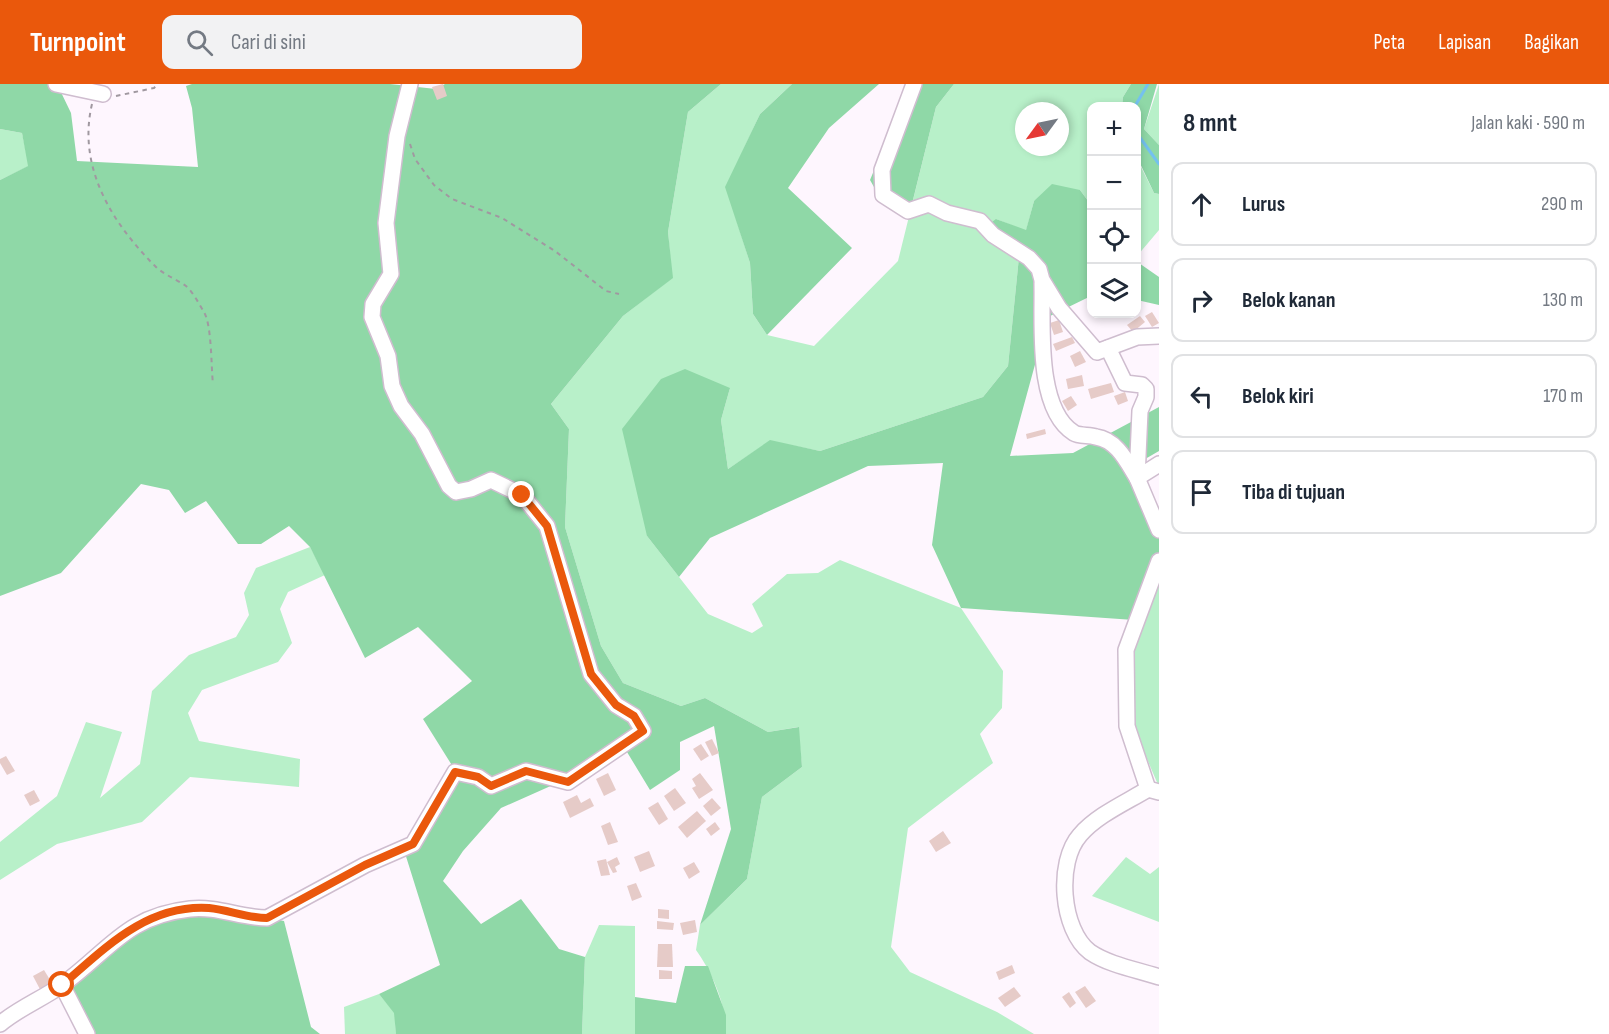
<!DOCTYPE html>
<html lang="id">
<head>
<meta charset="utf-8">
<style>
	body { margin:0; font-family:"Sofia Sans Condensed",sans-serif; background:#f2f2f3; color:#1f2937 }
	.controls { position:absolute; right:18px; top:18px; display:grid; overflow:hidden; border-radius:12px; box-shadow:0 3px 9px #0003 }
	.controls button { width:54px; height:54px; display:grid; place-items:center; padding:0; border:0; border-bottom:2px solid #e0e1e3; background:#fff; color:#1f2937; font:30px sans-serif }
	.compass { position:absolute; left:1015px; top:18px; width:54px; height:54px; border-radius:50%; background:#fff; box-shadow:0 3px 9px #0003; rotate:237deg }
	.stop { position:absolute; width:18px; height:18px; margin:-14px; border:4px solid #ea580c; border-radius:50%; background:#fff }
	.stop.end { background:#ea580c; border-color:#fff; box-shadow:0 2px 6px #0008 }
	.list { margin:0; padding:0; list-style:none }
	h2 { display:flex; justify-content:space-between; align-items:center; height:78px; margin:0; padding:0 24px; font-size:26px }
	h2 small { font-size:20px; font-weight:400; color:#747a83 }
	.list li { display:grid; grid-template-columns:39px 1fr auto; gap:18px; align-items:center; box-sizing:border-box; height:84px; margin:0 12px 12px; padding:0 12px; border:2px solid #e0e1e3; border-radius:12px }
	.list b { display:block; font-size:22px; white-space:nowrap }
	.list em { font-size:20px; font-style:normal; color:#747a83 }
	.icon { flex:none; width:33px; height:33px; fill:none; stroke:currentColor; stroke-width:2; stroke-linecap:round; stroke-linejoin:round }
	.map { position:relative; flex:none; width:1159px; height:950px; overflow:hidden }
	header { display:flex; align-items:center; gap:36px; box-sizing:border-box; height:84px; padding:0 30px; background:#ea580c; color:#fff }
	header strong { font-size:28px }
	nav { display:flex; gap:33px; margin-inline-start:auto; font-size:21px }
	.search { width:420px; height:54px; background:#f2f2f3; display:flex; align-items:center; gap:15px; box-sizing:border-box; padding:0 21px; border-radius:12px; color:#747a83; font-size:22px }
	main { display:flex }
	aside { flex:1; background:#fff }
	.map>svg:first-child { display:block }
</style>
</head>
<body>
<header>
<strong>Turnpoint</strong>
<div class="search"><svg class="icon" aria-label="search" viewBox="0 0 24 24"><circle cx="10" cy="10" r="6"/><path d="M15 15l6 6"/></svg>Cari di sini</div>
<nav><a>Peta</a><a>Lapisan</a><a>Bagikan</a></nav>
</header>
<main>
<div class="map">
<svg width="1159" height="950" viewBox="0 0 1159 950">
	<rect width="100%" height="100%" fill="#fef6fe"/>
	<g fill="#b8f0c9" fill-rule="evenodd">
		<path d="M721 0H792L760 30 726 103 750 179 753 230 767 251 814 262 898 177 936 23 954 0H1131L1123 13 1122 22H1092L1091 121 1080 106 1034 117 1026 147 996 135 1019 173 1008 282 983 313 820 367 770 357 728 385 721 336 730 304 647 452 708 530 752 549 763 542 752 520 787 490 818 489 840 476 961 524 1003 587 1002 624 980 650 993 679 908 744 891 863 910 888 997 928 1034 950H726C726 920 713 890 696 866L700 841 747 795 762 713 802 683 798 643 768 648 705 614 681 622 623 599 601 562 565 443 569 345 551 320 623 232 672 194 668 148 688 28ZM1024 27H1060V63H1024Z"/>
		<path d="M1159 0V61L1144 45Z"/>
		<path d="M0 45 22 49 29 82 0 96Z"/>
		<path d="M1136 73 1154 109 1159 110V146L1137 172Z"/>
		<path d="M310 463 325 491 288 508 280 525 292 559 278 578 202 606 188 629 199 657 300 675 299 703 190 693 142 738 57 760 0 796V758L57 712 86 638 122 648 100 714 140 680 152 607 189 571 236 553 249 531 244 509 256 484Z"/>
		<path d="M1159 500V703L1132 640 1134 536Z"/>
		<path d="M1126 773 1150 790 1159 783V838L1092 812Z"/>
		<path d="M599 841 635 842V950H582L585 873Z"/>
		<path d="M379 910 395 929 396 950H345L344 923Z"/>
	</g>
	<g fill="#8fd8a7">
		<path d="M0 0H57L71 29 77 77 198 83 192 24 186 2 192 0H390L436 5 445 0H721L688 28 668 148 673 194 623 232 551 320 569 345 565 443 601 562 623 599 681 622 705 614 768 648 799 643 802 683 762 713 747 795 700 841 731 745 714 642 680 658V686L650 706 627 668 501 724 463 767 443 797 481 840 521 815 559 865 585 873 582 950H396L394 929 379 910 440 881 404 766 453 683 423 635 472 597 418 543 365 574 310 463 289 442 261 460H238L206 417 185 429 169 406 141 400 61 489 0 512V96L28 82 22 49 0 45Z"/>
		<path d="M792 0H879L829 44 788 104 852 164 767 251 753 230 750 179 725 103 760 30Z"/>
		<path d="M910 0H954L936 23 910 128 882 117 870 96Z"/>
		<path d="M1131 0H1157L1144 45 1159 61V110L1154 109 1137 73 1136 22H1122L1123 13Z"/>
		<path d="M1052 100 1080 106 1091 121V212L1048 233 1010 372 1073 369 1159 323V367L1133 382 1159 435V500L1134 536 961 524 932 461 943 379 868 382 710 454 679 493 647 452 622 345 661 295 685 285 730 304 721 336 728 385 770 356 820 367 983 313 1008 282 1019 173 984 144 996 135 1026 146 1034 117Z"/>
		<path d="M1136 177 1159 193V221L1137 216Z"/>
		<path d="M203 823 284 837 311 943 320 950H94L64 896 113 858Z"/>
		<path d="M685 882H708L726 931V950H635V913L676 919Z"/>
	</g>
	<g fill="none" stroke-linecap="round" stroke-linejoin="round">
		<g stroke="#74c1ef" stroke-width="3">
			<path d="M1135 22 1148 0"/>
			<path d="M1136 48 1159 80"/>
		</g>
	</g>
	<g fill="#e6cbc8">
		<path d="M443 0 447 12 437 16 432 3Z"/>
		<path d="M1152 228 1159 239 1152 243 1145 232Z"/>
		<path d="M1140 232 1145 238 1133 248 1127 241Z"/>
		<path d="M1059 236 1063 248 1054 251 1050 239Z"/>
		<path d="M1072 253 1075 259 1056 267 1053 260Z"/>
		<path d="M1080 267 1086 278 1075 283 1070 272Z"/>
		<path d="M1082 291 1084 302 1068 305 1066 295Z"/>
		<path d="M1111 299 1114 308 1091 315 1088 305Z"/>
		<path d="M1125 308 1128 317 1118 321 1114 312Z"/>
		<path d="M1071 312 1077 321 1068 327 1062 317Z"/>
		<path d="M1045 345 1046 350 1027 355 1026 350Z"/>
		<path d="M712 655 719 669 712 672 705 658Z"/>
		<path d="M701 660 709 672 701 677 693 665Z"/>
		<path d="M6 672 15 687 7 691 0 679V675Z"/>
		<path d="M608 689 616 706 604 712 596 695Z"/>
		<path d="M700 689 713 706 699 715 692 704 696 702 692 695Z"/>
		<path d="M675 704 686 719 674 727 664 712Z"/>
		<path d="M34 706 40 717 30 722 24 711Z"/>
		<path d="M577 711 581 719 590 714 594 722 570 734 563 718Z"/>
		<path d="M712 714 721 724 711 732 703 722Z"/>
		<path d="M658 718 668 735 659 741 648 724Z"/>
		<path d="M697 727 706 737 687 754 678 743Z"/>
		<path d="M610 738 618 758 608 761 601 742Z"/>
		<path d="M715 738 720 745 711 752 706 745Z"/>
		<path d="M943 747 951 759 936 768 929 757Z"/>
		<path d="M649 767 655 782 640 788 634 773Z"/>
		<path d="M617 773 620 780 615 783 617 788 613 789 607 778Z"/>
		<path d="M606 775 610 791 601 792 597 777Z"/>
		<path d="M694 778 700 788 689 795 683 784Z"/>
		<path d="M636 799 642 813 632 817 627 802Z"/>
		<path d="M658 825 669 826V835L658 834Z"/>
		<path d="M695 836 697 848 683 851 680 839Z"/>
		<path d="M657 837 674 839 673 846 657 845Z"/>
		<path d="M658 860H672L673 883H657Z"/>
		<path d="M1012 881 1015 889 999 896 996 888Z"/>
		<path d="M44 886 55 904 43 911 33 892Z"/>
		<path d="M659 886 672 887V895H659Z"/>
		<path d="M1085 902 1096 917 1086 924 1075 908Z"/>
		<path d="M1014 903 1021 912 1005 923 998 914Z"/>
		<path d="M1069 908 1076 919 1070 924 1062 913Z"/>
	</g>
	<g fill="none" stroke-linecap="round" stroke-linejoin="round">
		<g stroke="#cfbdcf" stroke-width="18">
			<g id="minor">
				<path d="M56 0 103 10"/>
				<path d="M914 0 882 86 883 111 908 127 929 120 947 129 980 137 993 151 1029 174 1039 185 1042 196 1059 224 1097 268 1137 253 1159 252"/>
				<path d="M1042 199C1043 238 1035 325 1074 349 1079 352 1089 351 1096 353 1117 356 1127 378 1137 394L1159 380"/>
				<path d="M1108 264 1125 299 1142 301 1146 305V313L1140 327 1137 394 1159 446"/>
				<path d="M1148 705 1127 642 1126 566 1159 477"/>
				<path d="M1159 708 1148 705C1127 718 1097 731 1080 751 1056 778 1061 846 1090 868 1109 881 1138 886 1159 893"/>
				<path d="M62 901 87 950"/>
				<path d="M0 940C19 924 42 915 62 901 109 867 126 832 190 825 217 822 241 834 267 834L365 781 413 760 455 688 478 693 491 702 526 687 568 698 643 647 634 632 616 621 591 590 547 442 522 411 491 396 471 405 456 408 449 402 422 350 401 322 392 302 388 272 372 233 373 220 391 190 386 139 397 52 410 0"/>
			</g>
		</g>
		<g stroke="#a098a0" stroke-width="2" stroke-dasharray="4.5 4.5" stroke-linecap="butt">
			<path d="M116 12 154 4 158 0"/>
			<path d="M92 20C77 83 112 139 155 182 164 191 176 195 186 202 193 208 199 220 204 228 212 242 211 283 213 300"/>
			<path d="M410 60 415 75 434 101 452 115 502 134 555 167 606 207 619 210"/>
		</g>
		<use href="#minor" stroke="#fff" stroke-width="15"/>
	</g>
	<g fill="none" stroke-linecap="round" stroke-linejoin="round">
		<path stroke="#ea580c" stroke-width="8" d="M62 901C105 864 147 820 209 824 229 826 247 834 267 834L365 781 413 760 455 688 478 693 491 702 526 687 568 698 643 647 634 632 616 621 591 590 547 442 522 411"/>
	</g>
</svg>
<div class="controls">
<button>+</button>
<button>−</button>
<button><svg class="icon" aria-label="locate" viewBox="0 0 24 24"><circle cx="12" cy="12" r="6"/><path d="M12 2v4M12 18v4M2 12h4M18 12h4"/></svg></button>
<button><svg class="icon" aria-label="layers" viewBox="0 0 24 24"><path d="M12 4l9 5-9 5-9-5zM3 14l9 5 9-5"/></svg></button>
</div>
<svg class="compass" viewBox="-18 -18 36 36"><path d="M0-13l5 13h-10z" fill="#e53935"/><path d="M0 13l5-13h-10z" fill="#747a83"/></svg>
<div class="stop" style="left:62px;top:901px"></div>
<div class="stop end" style="left:522px;top:411px"></div>
</div>
<aside>
<h2>8 mnt<small>Jalan kaki · 590 m</small></h2>
<ul class="list">
<li><svg class="icon" aria-label="ahead" viewBox="0 0 24 24"><path d="M12 20V5M6 11l6-6 6 6"/></svg><div><b>Lurus</b></div><em>290 m</em></li>
<li><svg class="icon" aria-label="right" viewBox="0 0 24 24"><path d="M7 20v-9h11M14 6l5 5-5 5"/></svg><div><b>Belok kanan</b></div><em>130 m</em></li>
<li><svg class="icon" aria-label="left" viewBox="0 0 24 24"><path d="M17 20v-9H6M10 6l-5 5 5 5"/></svg><div><b>Belok kiri</b></div><em>170 m</em></li>
<li><svg class="icon" aria-label="arrive" viewBox="0 0 24 24"><path d="M6 21V4h12l-3 4 3 4H6"/></svg><div><b>Tiba di tujuan</b></div></li>
</ul>
</aside>
</main>
</body>
</html>
